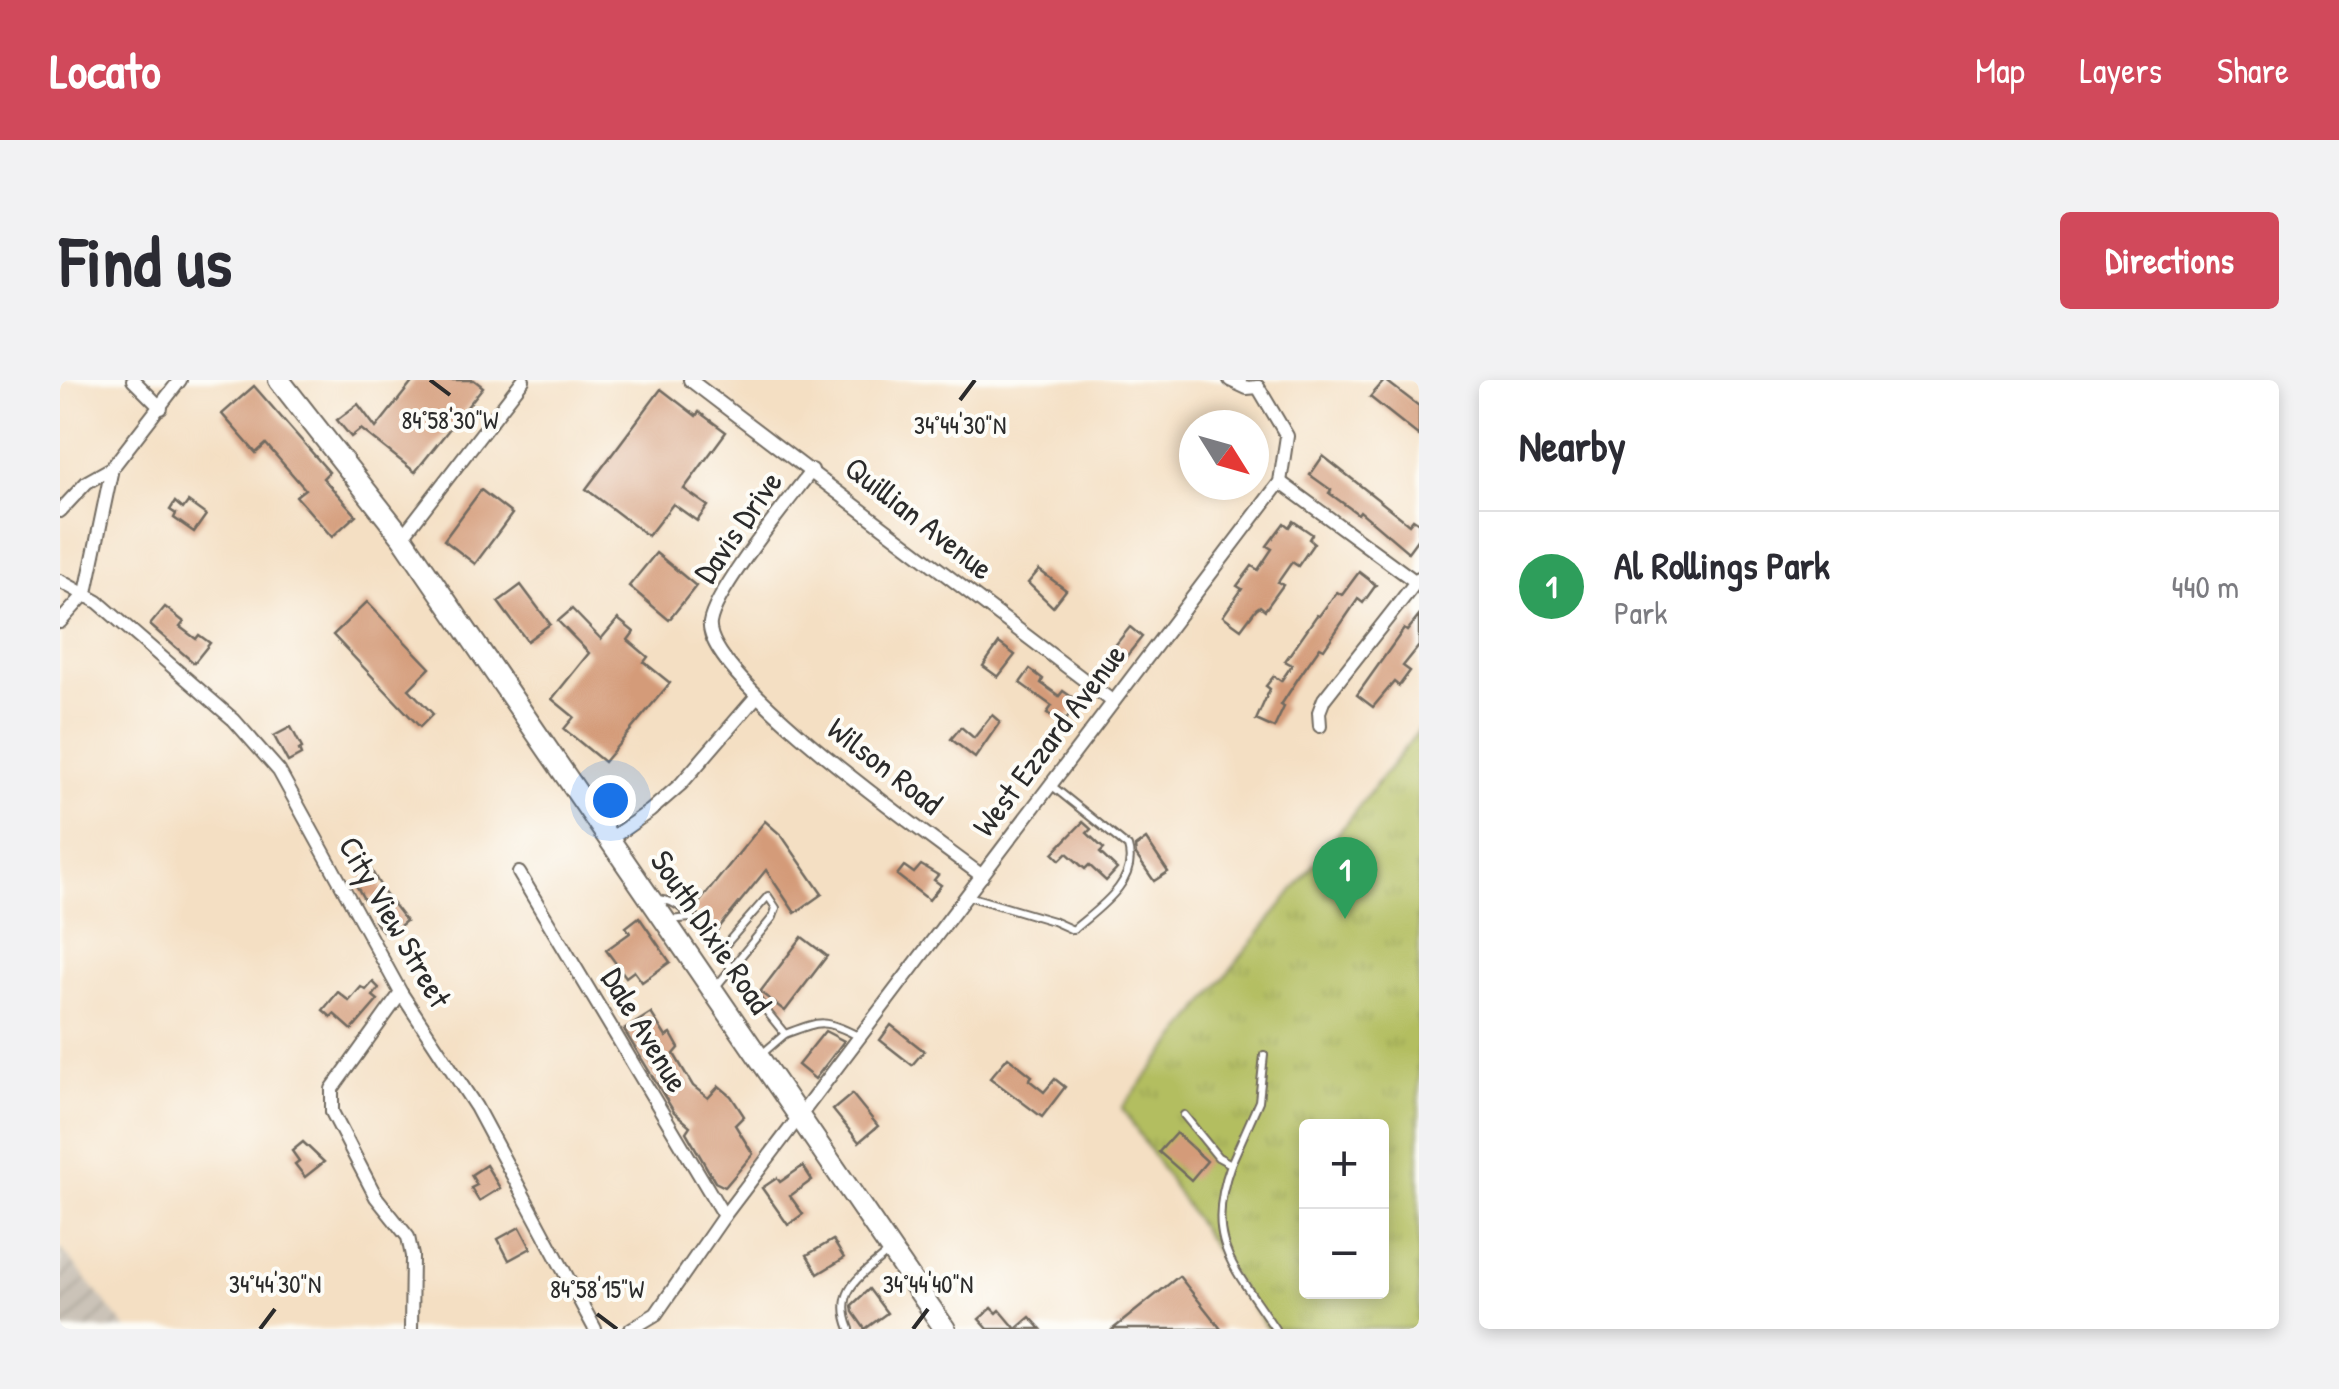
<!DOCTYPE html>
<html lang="en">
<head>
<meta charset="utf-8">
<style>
	body { margin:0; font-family:"Patrick Hand",sans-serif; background:#f2f2f3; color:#2b2b33 }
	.controls { position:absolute; right:30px; bottom:30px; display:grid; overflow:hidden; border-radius:10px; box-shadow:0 5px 15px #0003 }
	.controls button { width:90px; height:90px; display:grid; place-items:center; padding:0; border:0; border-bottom:2px solid #e1e1e2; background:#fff; color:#2b2b33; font:50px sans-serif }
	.compass { position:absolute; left:1119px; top:30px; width:90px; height:90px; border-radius:50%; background:#fff; box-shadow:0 5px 15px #0003; rotate:127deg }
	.you { position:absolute; left:550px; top:420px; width:35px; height:35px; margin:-25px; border:8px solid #fff; border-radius:50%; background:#1a73e8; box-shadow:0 0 0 15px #1a73e833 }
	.badge { display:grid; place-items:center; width:65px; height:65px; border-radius:50%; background:#d1495b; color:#fff; font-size:32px; font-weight:700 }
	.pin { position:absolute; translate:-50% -82px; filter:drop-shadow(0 2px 5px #0008) }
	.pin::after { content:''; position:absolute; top:52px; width:35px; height:30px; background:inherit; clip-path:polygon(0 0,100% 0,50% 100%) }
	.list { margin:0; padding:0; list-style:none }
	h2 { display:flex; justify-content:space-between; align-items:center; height:130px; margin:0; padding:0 40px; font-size:42px }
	h2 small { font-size:32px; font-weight:400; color:#7c7c81 }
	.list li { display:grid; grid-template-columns:65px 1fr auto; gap:30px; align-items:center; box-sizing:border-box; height:150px; padding:0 40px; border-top:2px solid #e1e1e2 }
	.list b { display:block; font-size:38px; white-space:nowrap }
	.list p { margin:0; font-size:32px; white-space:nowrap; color:#7c7c81 }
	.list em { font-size:32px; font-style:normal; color:#7c7c81 }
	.map { position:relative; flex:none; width:1359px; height:949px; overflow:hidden; border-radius:10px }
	header { display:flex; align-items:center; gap:60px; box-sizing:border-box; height:140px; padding:0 50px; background:#d1495b; color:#fff }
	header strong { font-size:48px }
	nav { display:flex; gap:55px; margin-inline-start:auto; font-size:35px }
	.intro { display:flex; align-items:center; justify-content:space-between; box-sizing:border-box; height:240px; padding:0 60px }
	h1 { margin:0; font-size:70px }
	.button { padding:25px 45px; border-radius:10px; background:#d1495b; color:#fff; font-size:35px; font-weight:700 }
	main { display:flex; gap:60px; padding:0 60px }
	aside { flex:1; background:#fff; border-radius:10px; box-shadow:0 5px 15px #0003 }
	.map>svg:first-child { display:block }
</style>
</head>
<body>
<header>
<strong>Locato</strong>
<nav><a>Map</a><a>Layers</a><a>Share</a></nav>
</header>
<div class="intro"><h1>Find us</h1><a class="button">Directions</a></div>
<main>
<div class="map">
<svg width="1359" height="949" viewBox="0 0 1359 949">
	<defs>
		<pattern id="industrial-furrows" width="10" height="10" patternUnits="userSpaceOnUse" patternTransform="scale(2.5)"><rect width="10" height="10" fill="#cbc3b8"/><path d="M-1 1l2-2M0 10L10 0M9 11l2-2" fill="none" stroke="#aea89e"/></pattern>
		<pattern id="park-tufts" width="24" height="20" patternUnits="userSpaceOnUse" patternTransform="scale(2.5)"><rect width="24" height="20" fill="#b3be60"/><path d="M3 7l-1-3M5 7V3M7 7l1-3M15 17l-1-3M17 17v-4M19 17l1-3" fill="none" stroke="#9aa354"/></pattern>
	</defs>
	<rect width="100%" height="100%" fill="#fdfcf7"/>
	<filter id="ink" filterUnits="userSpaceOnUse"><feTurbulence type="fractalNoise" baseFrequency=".01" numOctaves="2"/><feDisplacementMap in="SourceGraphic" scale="20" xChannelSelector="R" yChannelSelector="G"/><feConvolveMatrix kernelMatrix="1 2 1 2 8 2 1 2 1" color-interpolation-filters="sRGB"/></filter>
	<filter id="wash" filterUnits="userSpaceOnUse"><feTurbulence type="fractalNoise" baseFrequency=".0048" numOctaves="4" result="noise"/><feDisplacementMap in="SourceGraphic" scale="40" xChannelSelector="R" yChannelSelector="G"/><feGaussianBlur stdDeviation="2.25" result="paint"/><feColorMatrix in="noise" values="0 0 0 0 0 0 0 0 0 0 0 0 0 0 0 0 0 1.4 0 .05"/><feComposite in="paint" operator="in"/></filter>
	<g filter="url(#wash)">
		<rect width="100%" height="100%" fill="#f4dfc3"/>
		<path fill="url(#industrial-furrows)" d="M0 867 67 949H0Z"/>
		<path fill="url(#park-tufts)" stroke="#6f7446" stroke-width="2.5" fill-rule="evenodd" d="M1359 350V949H1207L1062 728ZM1246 746H1322V912H1246Z"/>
		<g id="blocks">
			<g fill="#d49b79">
				<path d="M354 0H414L423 7 355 92 301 49 291 57 277 40 298 24 316 48Z"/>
				<path d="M1325 0 1359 26V56L1310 17Z"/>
				<path d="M194 6 269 92 263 98 296 135 272 157 236 116 245 109 206 64 196 73 162 34Z"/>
				<path d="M601 9 636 36 639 32 666 52 624 109 648 126 637 141 613 124 588 156 526 109Z"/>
				<path d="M1263 76 1349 144 1353 139 1359 143V157L1348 172 1300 131 1298 134 1280 121 1269 113 1271 110 1250 95Z"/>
				<path d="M421 110 452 134 415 184 384 160Z"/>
				<path d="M115 122 123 129 128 122 146 135 134 152 114 138 116 134 110 130Z"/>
				<path d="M1233 141 1252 154 1249 159 1254 163 1238 186 1232 182 1218 202 1223 205 1205 230 1200 226 1196 229 1181 249 1163 236 1182 209 1177 206 1192 186 1198 190 1212 169 1207 166 1224 143 1229 147Z"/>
				<path d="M596 173 636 206 609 240 569 206Z"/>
				<path d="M979 190 1006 210 993 227 968 203Z"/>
				<path d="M1299 192 1316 205 1303 223 1298 219 1264 269 1260 267 1239 297 1221 325 1224 327 1214 348 1196 340 1210 309 1206 306 1214 296 1221 301 1232 285 1225 281 1257 235 1259 236 1277 212 1282 215Z"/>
				<path d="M461 205 490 244 467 261 438 222Z"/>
				<path d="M307 222 370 288 349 309 373 334 360 347 273 255Z"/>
				<path d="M105 227 124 242 120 247 136 259 139 255 150 263 134 283 90 245Z"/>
				<path d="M512 229 541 259 558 239 574 252 568 260 588 277 584 282 610 303 544 382 504 349 514 337 492 319 529 273 498 241Z"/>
				<path d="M1359 236V266L1343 286 1350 291 1339 306 1334 302 1313 327 1297 315 1344 249 1347 251Z"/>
				<path d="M1070 247 1082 257 1057 288 1045 278Z"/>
				<path d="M939 263 955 275 938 297 923 286Z"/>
				<path d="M970 289 983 299 981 303 999 316 1003 311 1019 322 1006 340 999 335 996 339 987 333 992 326 960 303Z"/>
				<path d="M932 335 940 342 915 378 891 359 901 347 914 358Z"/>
				<path d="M231 347 242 368 239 370 241 375 228 382 214 356Z"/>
				<path d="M705 441 722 456 762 514 735 533 706 490 654 554 643 541 645 539 633 530Z"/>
				<path d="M1023 442 1031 449 1027 453 1044 469 1040 473 1057 489 1046 501 1029 485 1025 489 1007 473 1000 480 993 473Z"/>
				<path d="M1086 459 1108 492 1094 501 1076 475 1075 467Z"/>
				<path d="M861 485 878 495 874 500 881 505 869 520 837 495 844 486 854 493Z"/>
				<path d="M309 486 325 514 346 541 327 556 314 541 325 532 313 517 305 521 296 505 305 500 300 491Z"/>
				<path d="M579 537 610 582 582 602 574 591 566 597 546 570 570 553 566 547Z"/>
				<path d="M742 557 767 576 725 631 700 612Z"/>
				<path d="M313 602 319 608 313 616 318 620 292 650 274 634 271 637 263 630 278 612 289 621 301 607 306 610Z"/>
				<path d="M591 633 606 657 611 654 619 668 614 674 633 706 648 718 659 706 671 716 684 736 675 745 693 774 665 807 655 802 626 752 630 746 614 732 564 650Z"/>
				<path d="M831 645 864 671 852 685 820 660Z"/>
				<path d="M765 651 784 661 755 699 738 685Z"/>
				<path d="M948 677 972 696 969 700 984 712 995 699 1005 707 982 737 930 698Z"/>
				<path d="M792 714 818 746 799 762 773 730Z"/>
				<path d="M1116 753 1147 781 1131 800 1099 772Z"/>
				<path d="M243 762 264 782 245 797 235 784 239 781 232 771Z"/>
				<path d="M426 785 440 808 419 821 411 808 417 805 411 795Z"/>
				<path d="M743 786 752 800 730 816 743 834 728 845 702 808 717 798 720 802Z"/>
				<path d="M460 847 471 868 449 880 438 859Z"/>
				<path d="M773 860 784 878 758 894 747 875Z"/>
				<path d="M1119 896 1161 949H1053Z"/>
				<path d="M809 909 827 933 805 949 793 932 792 925Z"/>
				<path d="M932 928 937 933 940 930 956 949 970 937 981 949H928L919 939Z"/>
			</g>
		</g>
	</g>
	<g filter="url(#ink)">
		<use href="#blocks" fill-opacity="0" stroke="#716a60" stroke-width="2.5"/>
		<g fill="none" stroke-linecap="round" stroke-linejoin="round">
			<g stroke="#716a60" stroke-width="10">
				<g id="service">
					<path d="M908 516 993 541 1013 550C1037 529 1079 502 1068 467L991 405"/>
					<path d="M595 519C612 520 620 525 631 538L608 540"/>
					<path d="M631 538 725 654C760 641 764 638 798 656"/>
					<path d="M655 608 713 537 716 528 708 516 660 571"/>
					<path d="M703 673 725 654"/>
					<path d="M1124 735 1158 777 1171 784C1143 862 1174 886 1215 949"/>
					<path d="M1171 784 1199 721 1204 675"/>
					<path d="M790 949C774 910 800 897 827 873"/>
				</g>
			</g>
			<g stroke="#716a60" stroke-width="16">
				<g id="minor">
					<path d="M73 0 101 28"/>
					<path d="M630 0 1052 321"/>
					<path d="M1170 0 1187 8 1198 7"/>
					<path d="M752 90C728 122 655 210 650 243 643 298 874 459 922 496"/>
					<path d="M1220 102 1356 202"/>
					<path d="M0 131 27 102 52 88 120 0"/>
					<path d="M342 157 463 0"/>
					<path d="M0 201 38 222 174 340 219 391 341 613 416 727 535 949"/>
					<path d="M0 242 26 213 52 88"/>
					<path d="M1260 346 1259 332 1264 319 1359 198"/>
					<path d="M550 459 590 431 621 404 696 317"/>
					<path d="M459 493 664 836"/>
					<path d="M341 613 272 709V732L316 817 348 857 352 876 351 949"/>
					<path d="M571 949 596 934 664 836 1220 102 1227 56 1198 7"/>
				</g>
			</g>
			<g stroke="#716a60" stroke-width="24">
				<path id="primary" d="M219 0 342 157 885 949"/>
			</g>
			<use href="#service" stroke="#fff" stroke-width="6"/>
			<use href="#minor" stroke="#fff" stroke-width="12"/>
			<use href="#primary" stroke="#fff" stroke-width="20"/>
		</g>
	</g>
	<path fill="none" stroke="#2b2b2b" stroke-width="4" d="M370 0 390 15M900 20 915 0M537 934 557 949M200 949 215 929M853 949 868 929"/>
	<g text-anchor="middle" stroke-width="8" stroke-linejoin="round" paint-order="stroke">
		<g font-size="32" fill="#2b2b2b" stroke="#fdfcf7">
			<text transform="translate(859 138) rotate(38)" y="11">Quillian Avenue</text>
			<text transform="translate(678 147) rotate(-55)" y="11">Davis Drive</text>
			<text transform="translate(989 360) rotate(-53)" y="11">West Ezzard Avenue</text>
			<text transform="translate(825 386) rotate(38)" y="11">Wilson Road</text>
			<text transform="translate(335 542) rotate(60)" y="11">City View Street</text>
			<text transform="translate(651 552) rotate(56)" y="11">South Dixie Road</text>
			<text transform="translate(585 650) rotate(59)" y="11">Dale Avenue</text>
		</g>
	</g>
	<g font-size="25" text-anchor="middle" fill="#2b2b2b" stroke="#fdfcf7" stroke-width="8" stroke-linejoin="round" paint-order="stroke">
		<text x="390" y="49">84°58'30"W</text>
		<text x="900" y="54">34°44'30"N</text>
		<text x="215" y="913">34°44'30"N</text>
		<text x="868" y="913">34°44'40"N</text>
		<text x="537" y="918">84°58'15"W</text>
	</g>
</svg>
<div class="controls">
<button>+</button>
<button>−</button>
</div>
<svg class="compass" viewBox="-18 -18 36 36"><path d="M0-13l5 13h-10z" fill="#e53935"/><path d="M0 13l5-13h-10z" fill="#7c7c81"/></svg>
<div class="you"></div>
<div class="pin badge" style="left:1285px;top:539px;background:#2e9e5b">1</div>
</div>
<aside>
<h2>Nearby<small></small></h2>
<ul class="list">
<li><span class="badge" style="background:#2e9e5b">1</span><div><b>Al Rollings Park</b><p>Park</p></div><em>440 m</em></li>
</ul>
</aside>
</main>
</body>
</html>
